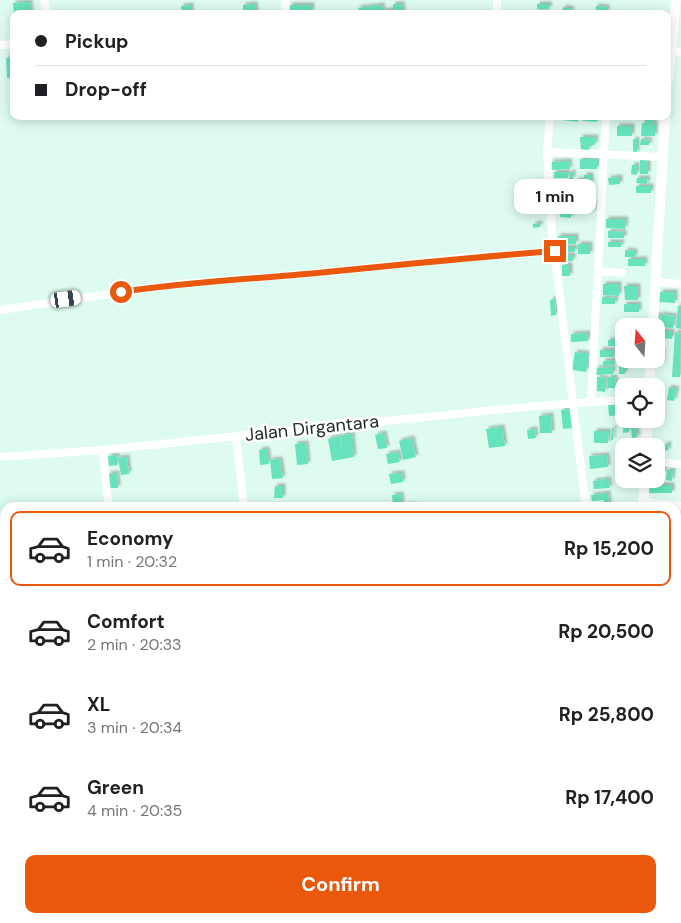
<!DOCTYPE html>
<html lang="en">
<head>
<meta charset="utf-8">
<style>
	:root { --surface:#fff; --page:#f2f2f2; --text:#202124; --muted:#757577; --line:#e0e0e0; --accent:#ea580c }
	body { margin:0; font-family:"DM Sans",sans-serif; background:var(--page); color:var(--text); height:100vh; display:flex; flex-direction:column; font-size:19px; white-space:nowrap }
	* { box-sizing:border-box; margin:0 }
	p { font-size:16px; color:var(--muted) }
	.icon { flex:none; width:28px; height:28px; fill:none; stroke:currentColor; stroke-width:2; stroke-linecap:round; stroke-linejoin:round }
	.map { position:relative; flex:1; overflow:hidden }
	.details { position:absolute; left:0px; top:502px; width:681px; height:421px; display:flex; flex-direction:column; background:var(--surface); border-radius:15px 15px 0 0; box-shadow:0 2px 12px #0003 }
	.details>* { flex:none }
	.banner { position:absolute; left:10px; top:10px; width:661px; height:110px; border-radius:10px; box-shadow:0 2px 12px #0003; display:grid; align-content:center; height:110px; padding:0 25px; background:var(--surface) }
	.needle { width:32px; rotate:343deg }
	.fabs { position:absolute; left:615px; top:318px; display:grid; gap:10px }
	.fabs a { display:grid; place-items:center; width:50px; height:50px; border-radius:10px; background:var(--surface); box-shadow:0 2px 12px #0003; font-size:25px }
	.end { position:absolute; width:22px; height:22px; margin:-11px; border:6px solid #ea580c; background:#fff; box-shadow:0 0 0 2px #fff }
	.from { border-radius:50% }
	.bubble { position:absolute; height:35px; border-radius:10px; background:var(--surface); box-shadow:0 2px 12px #0003; font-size:16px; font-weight:700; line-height:35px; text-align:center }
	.car { position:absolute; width:15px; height:30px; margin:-15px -8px; border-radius:6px; box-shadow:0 0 4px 1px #0007; background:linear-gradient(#fff 24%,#345 0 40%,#fff 0 76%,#345 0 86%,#fff 0) }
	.banner b { display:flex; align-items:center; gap:18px; height:48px; font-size:19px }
	.banner b+b { border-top:1px solid var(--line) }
	.banner i { width:12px; height:12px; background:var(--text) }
	ul { padding:9px 0 0; list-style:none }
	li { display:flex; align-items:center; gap:15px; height:75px; margin:0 10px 8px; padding:0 15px; border:2px solid transparent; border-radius:10px }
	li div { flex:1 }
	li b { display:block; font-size:19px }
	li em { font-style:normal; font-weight:700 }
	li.active { border-color:var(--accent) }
	li>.icon { width:45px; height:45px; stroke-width:1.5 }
	.cta { display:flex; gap:10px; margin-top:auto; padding:10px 25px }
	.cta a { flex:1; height:58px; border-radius:10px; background:var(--accent); color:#fff; font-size:20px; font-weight:700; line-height:58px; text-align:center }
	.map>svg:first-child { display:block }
	.building { fill:#66e3bc; filter:url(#shadow) }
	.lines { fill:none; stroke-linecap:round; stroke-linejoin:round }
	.minor { stroke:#fff; stroke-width:8 }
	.tertiary { stroke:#fff; stroke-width:10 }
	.route { stroke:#ea580c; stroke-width:6 }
	.labels { text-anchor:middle; stroke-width:5; stroke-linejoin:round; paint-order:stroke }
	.street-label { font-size:18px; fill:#212d28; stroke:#fff }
</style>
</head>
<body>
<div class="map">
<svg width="681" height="923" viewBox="0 0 681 923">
	<defs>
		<filter id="shadow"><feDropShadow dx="2.5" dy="-2.5" stdDeviation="1" flood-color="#0004"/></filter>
	</defs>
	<rect width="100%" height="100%" fill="#ddfbef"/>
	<path class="building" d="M30,2L31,14H14L13,3Z
		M255,4L256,14H243V5Z
		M393,4H402L403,14H393Z
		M537,4H550L549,9H537Z
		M191,5V14H182L181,6Z
		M290,5H312L311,14H290Z
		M382,5L383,14H359L358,8Z
		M596,6L607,7V12L595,14Z
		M563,7L572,9L571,14H562Z
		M392,10V14H383V11Z
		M537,11L547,12V14H537Z
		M6,58H14V78H7Z
		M563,116H578V122L562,120Z
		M583,116H598L597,122L583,121Z
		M650,116H654V123H648L655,124V136H641L642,123H645V117Z
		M617,126H632V136H617Z
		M580,137H596L595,145H589V150H581Z
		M633,139H637V153H633Z
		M641,139L650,140L649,145H640Z
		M580,159H597V169H580Z
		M640,159H648V174H640Z
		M569,161L570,169L551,170V162Z
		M632,165H637V175L631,174Z
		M554,172H568V178H554Z
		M570,172H573V179H569Z
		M584,175H591V184H576V180H584Z
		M620,177V184L609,185L608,178Z
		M637,178H648L647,184L636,183Z
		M555,186H564L565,196L556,197Z
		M567,186H573V201L567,200Z
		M636,186H651V193H636Z
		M578,187H582L581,196H576Z
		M585,187H591V196H584Z
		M558,203H570V211H565V208H558Z
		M578,203H594V212H577Z
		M560,213H571V218L560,217Z
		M606,219H626L625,229L606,228Z
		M540,223V227L533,228V224Z
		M608,231L624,232V238H608Z
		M558,236H576V244H558Z
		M608,242H622L621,247H608Z
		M578,244H590V254H578Z
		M559,247H575V252H559Z
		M625,250L635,251V257H625Z
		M564,255H573V261H564Z
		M628,259H645V266H628Z
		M562,265H570V276H562Z
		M603,284H619V296L603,295Z
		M624,286H638V300H625Z
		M660,292H675V303L659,302Z
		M602,297L616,298L615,304H602Z
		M555,299L556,315L551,316L550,300Z
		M624,304H639V312H624Z
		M678,306H681V329L676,328Z
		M661,314L675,316L673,328L656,327L655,315H660V323Z
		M621,323L641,324V326H624V329H620Z
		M660,331H672V339L659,338Z
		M675,332L681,333L680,377H672Z
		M588,333V341L571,342V334Z
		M608,340H617V346H608Z
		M600,350H614V357H600Z
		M657,351H663L662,364H656Z
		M575,352L589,354L586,372L572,370Z
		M619,359H635V367H625V374H619Z
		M614,360L615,365L603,366V361Z
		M613,367V374L596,375V368Z
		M597,377L606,378L605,392L597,391Z
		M608,377H615L616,388H608Z
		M620,384H632V386L620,387Z
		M669,387L677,389L674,401L667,400Z
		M624,404V415L609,416L608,405Z
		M571,409L573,428L563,429L561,410Z
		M551,415L552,433H540L539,416Z
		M636,426L637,437L632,438L631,427Z
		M502,427L505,446L489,448L486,429Z
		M623,427H629V432L623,433Z
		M612,428H614L613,440H611Z
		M535,429L536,438L528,439L527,430Z
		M594,431H609L608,443H594Z
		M384,433L387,448L378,449L375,435Z
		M352,434L354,457L332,461L328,439L340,436L343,455L341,435Z
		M412,438L416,457L403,460L399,441Z
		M306,443L308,464L297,465L295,444Z
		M665,444H669L668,451L664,450Z
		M267,449L269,464L260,465L259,450Z
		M398,452L400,462L388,464L386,454Z
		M117,455L118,465L109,466L108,456Z
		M607,455L608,467L590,469L589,456Z
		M127,457L129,474L121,475L118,458Z
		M280,459L283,478L272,479L270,460Z
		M659,466L665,467L664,474L657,473Z
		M667,470H673L672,481L666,480Z
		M117,473L118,488H108V474Z
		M402,473L403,482L391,484L389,474Z
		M608,479L610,488L594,489L593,481Z
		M649,485H672V493H648Z
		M275,486H283V498H274Z
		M608,493L609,506H604V500L592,501L591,495Z
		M401,494L402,508H393L392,495Z
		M413,504L414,508H406L405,505Z
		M363,919H373V923H363Z"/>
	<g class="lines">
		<path class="minor" d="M44,0L46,14
			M285,0L286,14
			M497,0V14
			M0,45L14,44
			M668,49L681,52
			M550,116L547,152L552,233L586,508
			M547,152L662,157
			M599,271L622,273
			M656,282L681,284
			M0,310L177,284L317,273L469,257L555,251
			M591,401L606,116
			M236,436L244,508
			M102,450L109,508
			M0,457L102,450L535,406L624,400
			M656,462L681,464
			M644,502L681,506
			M676,551H681
			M0,670L5,669
			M676,738L681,739
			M183,919L184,923
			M445,919V923
			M270,923L346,919"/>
		<path class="tertiary" d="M668,80L676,0
			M653,326L665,116
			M649,386L651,359
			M646,446L648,419
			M643,508L645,479
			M634,923V919"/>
	</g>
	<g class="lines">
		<path class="route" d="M121,292C187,282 252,279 317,273C396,265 475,257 555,251"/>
	</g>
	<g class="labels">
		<g class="street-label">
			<text transform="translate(312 428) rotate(-6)" y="6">Jalan Dirgantara</text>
		</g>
	</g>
</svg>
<div class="fabs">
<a><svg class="needle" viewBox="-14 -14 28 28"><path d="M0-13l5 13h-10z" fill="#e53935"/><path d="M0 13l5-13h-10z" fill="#757577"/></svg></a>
<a><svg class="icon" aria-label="locate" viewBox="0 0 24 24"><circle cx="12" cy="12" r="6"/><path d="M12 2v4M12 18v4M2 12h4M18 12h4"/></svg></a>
<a><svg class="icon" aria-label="layers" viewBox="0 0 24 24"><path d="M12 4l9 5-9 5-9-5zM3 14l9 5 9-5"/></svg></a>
</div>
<i class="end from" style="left:121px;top:292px"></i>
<i class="end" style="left:555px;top:251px"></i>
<div class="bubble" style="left:514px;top:179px;width:82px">1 min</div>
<i class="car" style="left:66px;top:299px;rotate:82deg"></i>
<div class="banner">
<b><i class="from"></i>Pickup</b>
<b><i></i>Drop-off</b>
</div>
<section class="details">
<ul>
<li class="active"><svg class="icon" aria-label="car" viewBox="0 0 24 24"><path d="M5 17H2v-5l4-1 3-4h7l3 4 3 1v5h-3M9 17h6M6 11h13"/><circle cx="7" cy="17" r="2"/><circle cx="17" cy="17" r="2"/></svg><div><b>Economy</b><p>1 min · 20:32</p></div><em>Rp 15,200</em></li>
<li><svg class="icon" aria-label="car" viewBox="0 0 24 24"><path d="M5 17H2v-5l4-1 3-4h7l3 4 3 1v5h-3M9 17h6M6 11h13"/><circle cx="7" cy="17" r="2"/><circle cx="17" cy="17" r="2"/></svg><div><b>Comfort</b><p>2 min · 20:33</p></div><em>Rp 20,500</em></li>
<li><svg class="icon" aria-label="car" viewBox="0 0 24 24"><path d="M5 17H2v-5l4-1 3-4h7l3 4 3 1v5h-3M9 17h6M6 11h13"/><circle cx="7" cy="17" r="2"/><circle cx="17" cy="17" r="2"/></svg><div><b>XL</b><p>3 min · 20:34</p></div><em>Rp 25,800</em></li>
<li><svg class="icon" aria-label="car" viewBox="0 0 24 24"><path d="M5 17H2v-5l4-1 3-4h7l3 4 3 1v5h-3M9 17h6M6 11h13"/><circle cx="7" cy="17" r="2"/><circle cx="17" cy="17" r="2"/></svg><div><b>Green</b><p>4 min · 20:35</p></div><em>Rp 17,400</em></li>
</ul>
<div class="cta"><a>Confirm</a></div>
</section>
</div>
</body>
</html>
